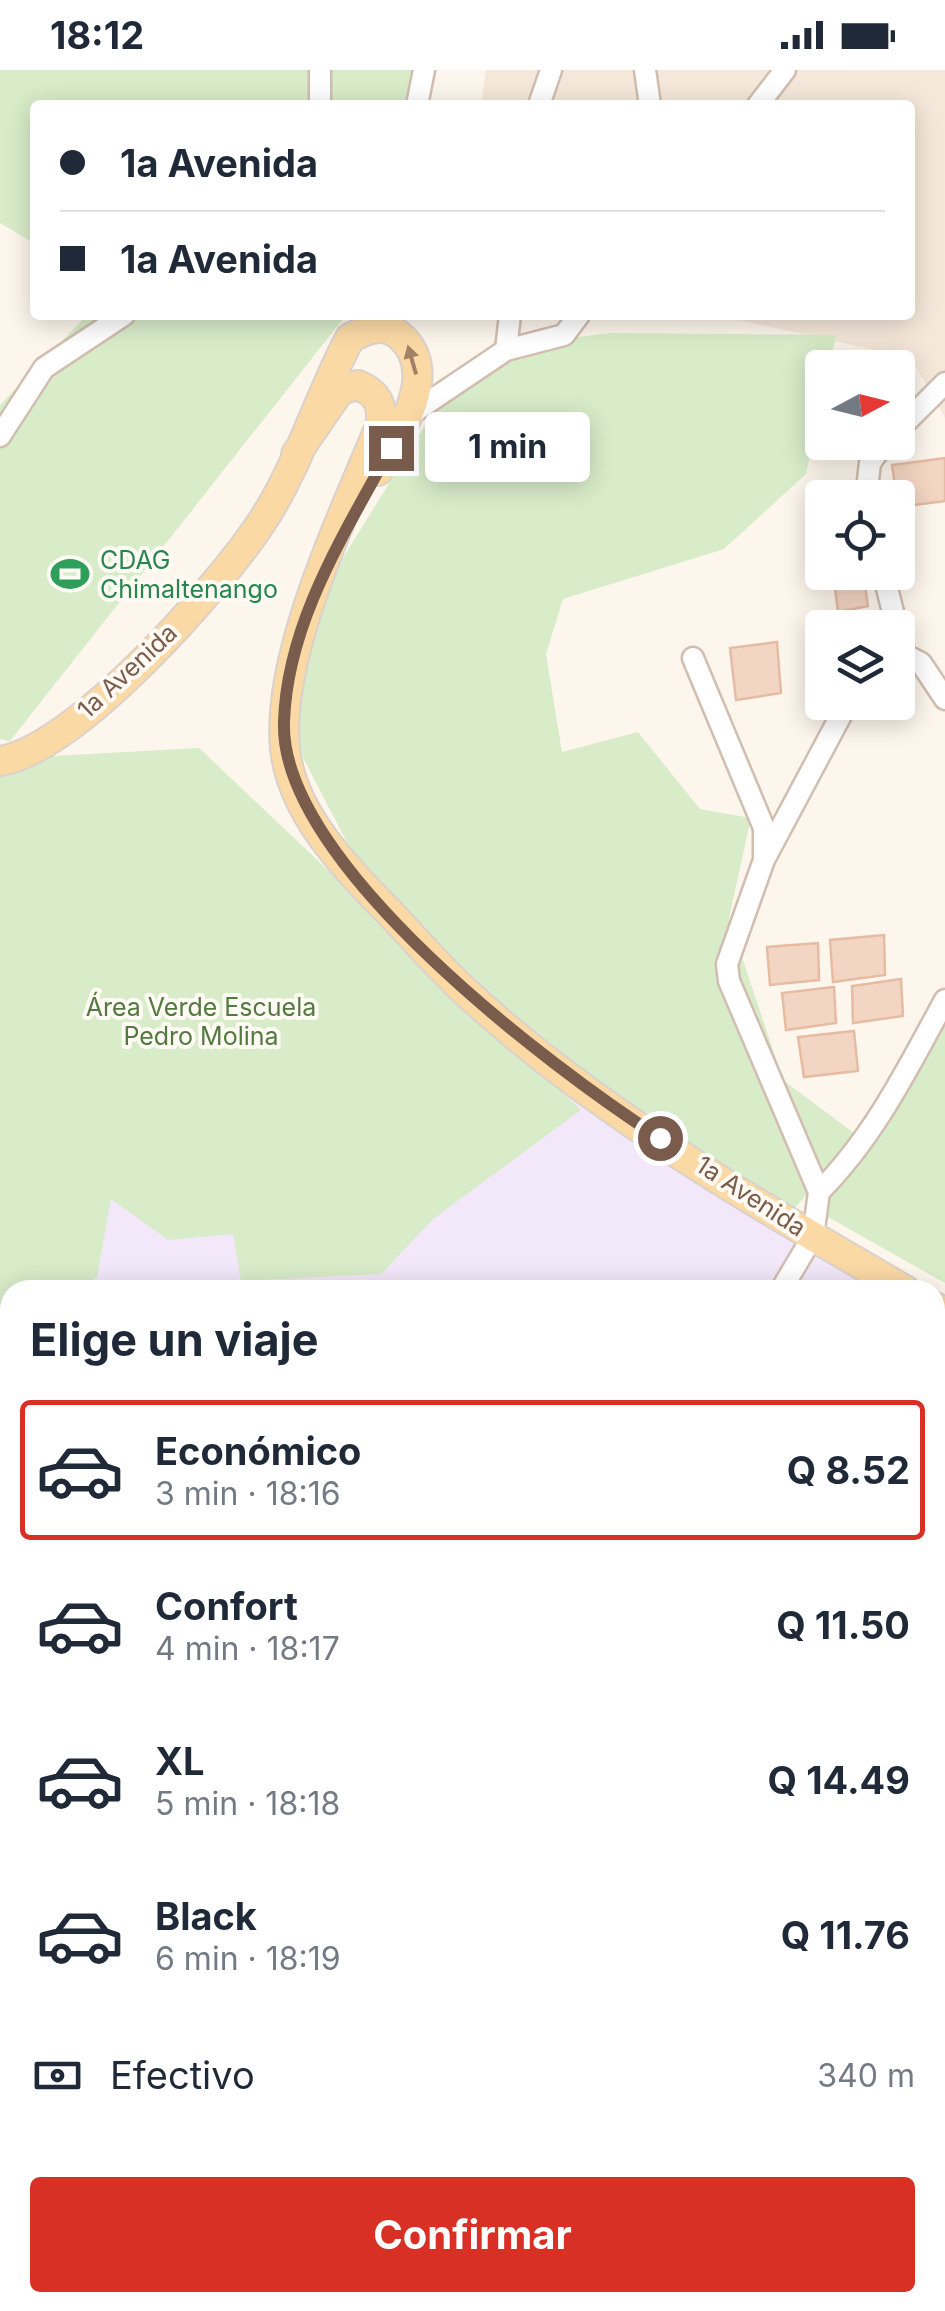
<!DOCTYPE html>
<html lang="es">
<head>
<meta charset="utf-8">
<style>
	:root { --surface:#fff; --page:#f6f6f7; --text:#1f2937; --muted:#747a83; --line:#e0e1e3; --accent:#d93025 }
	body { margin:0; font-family:Inter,sans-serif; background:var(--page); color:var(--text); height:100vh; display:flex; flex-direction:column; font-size:38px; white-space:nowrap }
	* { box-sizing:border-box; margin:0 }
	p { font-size:32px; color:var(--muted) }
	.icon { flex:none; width:55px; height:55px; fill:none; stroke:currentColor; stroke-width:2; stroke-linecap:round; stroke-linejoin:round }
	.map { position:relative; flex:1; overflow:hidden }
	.drawer { position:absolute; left:0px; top:1210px; width:945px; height:1032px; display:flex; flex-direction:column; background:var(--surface); border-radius:30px 30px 0 0; box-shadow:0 5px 25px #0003 }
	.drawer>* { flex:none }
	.banner { position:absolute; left:30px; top:30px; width:885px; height:220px; border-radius:10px; box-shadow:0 5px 25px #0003; display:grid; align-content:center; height:220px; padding:0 30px; background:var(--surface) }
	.needle { width:65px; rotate:83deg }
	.controls { position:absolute; left:805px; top:280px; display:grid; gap:20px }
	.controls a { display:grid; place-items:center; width:110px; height:110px; border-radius:10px; background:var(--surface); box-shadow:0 5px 25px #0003; font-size:50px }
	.end { position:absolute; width:45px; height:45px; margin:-22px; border:12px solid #7a5c4d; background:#fff; box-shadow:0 0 0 5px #fff }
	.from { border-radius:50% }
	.bubble { position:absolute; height:70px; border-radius:10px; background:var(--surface); box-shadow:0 5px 25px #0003; font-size:32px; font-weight:700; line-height:70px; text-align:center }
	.banner b { display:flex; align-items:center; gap:35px; height:95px; font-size:38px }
	.banner b+b { border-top:2px solid var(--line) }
	.banner i { width:25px; height:25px; background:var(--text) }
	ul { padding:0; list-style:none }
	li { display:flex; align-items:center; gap:30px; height:140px; margin:0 20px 15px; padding:0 10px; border:5px solid transparent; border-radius:10px }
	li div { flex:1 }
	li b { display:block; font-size:38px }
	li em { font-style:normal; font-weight:700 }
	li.current { border-color:var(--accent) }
	li>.icon { width:90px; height:90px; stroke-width:1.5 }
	h2 { padding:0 30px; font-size:45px; line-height:120px }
	.pay { display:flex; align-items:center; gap:25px; height:110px; padding:0 30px; font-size:38px }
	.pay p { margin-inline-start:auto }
	.primary-button { display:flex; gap:20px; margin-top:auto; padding:20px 30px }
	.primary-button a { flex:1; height:115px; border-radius:10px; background:var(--accent); color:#fff; font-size:40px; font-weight:700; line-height:115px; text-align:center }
	.status { display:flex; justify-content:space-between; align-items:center; height:70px; padding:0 50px; background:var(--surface); direction:ltr }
	.status svg { height:28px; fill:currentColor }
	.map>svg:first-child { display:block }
	.residential { fill:#f5e8da }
	.education { fill:#f3e8fa }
	.green { fill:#d8ecc9 }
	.building { fill:#f3d5c3; stroke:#e6bba3; stroke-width:2.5 }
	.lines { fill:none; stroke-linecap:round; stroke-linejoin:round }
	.minor-casing { stroke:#d1beb0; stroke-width:25 }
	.major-casing { stroke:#dad1cd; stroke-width:32 }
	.minor { stroke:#fff; stroke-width:20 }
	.major { stroke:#fbd9a5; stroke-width:28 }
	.oneway { fill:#a18267 }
	.route { stroke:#7a5c4d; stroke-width:12 }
	.labels { text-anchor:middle; stroke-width:8; stroke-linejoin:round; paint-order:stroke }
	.leisure-label { font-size:25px; fill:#27864d; stroke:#fffaf3; text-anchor:start }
	.street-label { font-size:25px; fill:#7a5c4d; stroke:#fffaf3 }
	.park-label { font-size:25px; fill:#537a41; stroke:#fffaf3 }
</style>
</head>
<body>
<div class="status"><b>18:12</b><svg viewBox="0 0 49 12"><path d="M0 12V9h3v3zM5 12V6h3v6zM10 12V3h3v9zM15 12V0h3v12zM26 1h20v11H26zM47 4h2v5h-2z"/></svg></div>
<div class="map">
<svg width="945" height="2241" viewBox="0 0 945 2241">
	<rect width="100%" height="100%" fill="#fdf6ec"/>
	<path class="residential" d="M486,0H945V348L911,288L716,245H910V35H481Z"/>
	<path class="education" d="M199,678L452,928L876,1220H10V1836L0,1832V691Z
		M935,1256L945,1262V2214L935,2210Z"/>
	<path class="green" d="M0,0H427L422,35H35V174L0,153Z
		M87,245H346L10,671L0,669V335Z
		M610,263L836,265L829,297L822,298V328L806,404L724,479L563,529L546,584L562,682L638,662L700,739L751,748L729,848L783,1010L858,1066L787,1147L600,1013L469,907L354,786L284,651L331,507L434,341L497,277Z
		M199,678L581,1040L433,1149L381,1204L241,1211L233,1164L168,1170L111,1129L97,1207L76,1220H10V1446L0,1460V689Z
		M945,947V1213L819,1142Z
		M935,1524L945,1529V1644L935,1638Z"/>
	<path class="building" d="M945,388V431L898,437L892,395Z
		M833,502H863L868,536L838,542Z
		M777,572L781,623L736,630L730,578Z
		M884,865L885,905L833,912L830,870Z
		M818,873L819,910L770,915L767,877Z
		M901,909L903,946L853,953L852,916Z
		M834,917L836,953L786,960L782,923Z
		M854,961L858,1001L804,1007L798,967Z
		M935,1780L945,1785V2153L935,2148Z"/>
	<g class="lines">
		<g class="minor-casing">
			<path id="minor" d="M645,0L650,35
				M320,35V0
				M417,35L424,0
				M539,35L551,0
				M758,35L785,0
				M506,280L510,245
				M408,346L506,280L564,265L579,245
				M898,360L945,313
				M0,366L44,298L124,245
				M866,428L870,393L885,372
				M883,502L897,558
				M898,581L921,593L945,629
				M693,588L764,758V790L727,894L729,911L819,1122L813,1166L781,1220
				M765,788L848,632
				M819,1122C874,1067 908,998 945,930
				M935,1377L945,1378
				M0,1412L10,1408
				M0,1611L10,1615
				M0,1835L10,1840
				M935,1915L945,1918
				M0,2104L10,2108
				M935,2104L945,2089
				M935,2224L945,2228
				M284,2241L287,2232
				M675,2241L678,2232"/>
		</g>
		<g class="major-casing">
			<path id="major" d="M296,384L340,320L358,315C377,323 384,335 380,356C344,445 276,583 285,679C292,744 346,798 389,842C415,869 440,899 468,924C596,1042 755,1133 905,1220
				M0,691C77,679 223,513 265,447C300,392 319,326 350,268C367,259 384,252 400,266C442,303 398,364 378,401
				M935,1237L945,1243"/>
		</g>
		<use href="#minor" class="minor"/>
		<use href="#major" class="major"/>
	</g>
	<defs><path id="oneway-solid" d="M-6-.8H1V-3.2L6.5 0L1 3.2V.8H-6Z" transform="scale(2.5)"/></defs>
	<use class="oneway" href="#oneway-solid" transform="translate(412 290) rotate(-106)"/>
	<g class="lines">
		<path class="route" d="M391,378C345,463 287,552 284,652C279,793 550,997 660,1068"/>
	</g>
	<defs>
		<g id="stadium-bare" transform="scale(3)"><path d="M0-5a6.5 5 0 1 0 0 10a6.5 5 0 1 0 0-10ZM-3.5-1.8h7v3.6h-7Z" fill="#2e9e5b" stroke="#fffaf3" stroke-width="2.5" paint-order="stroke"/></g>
	</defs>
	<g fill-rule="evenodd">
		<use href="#stadium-bare" x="70" y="504"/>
	</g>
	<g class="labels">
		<g class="leisure-label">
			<text x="100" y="499">CDAG<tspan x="100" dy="29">Chimaltenango</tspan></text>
		</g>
		<g class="street-label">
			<text transform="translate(127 601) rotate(-43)" y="9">1a Avenida</text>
			<text transform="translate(751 1126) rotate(33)" y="9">1a Avenida</text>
		</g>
		<g class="park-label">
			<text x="201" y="946">Área Verde Escuela<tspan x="201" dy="29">Pedro Molina</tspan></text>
		</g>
	</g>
</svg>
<div class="controls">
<a><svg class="needle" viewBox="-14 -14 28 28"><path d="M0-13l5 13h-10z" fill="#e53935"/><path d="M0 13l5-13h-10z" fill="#747a83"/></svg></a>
<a><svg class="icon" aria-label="locate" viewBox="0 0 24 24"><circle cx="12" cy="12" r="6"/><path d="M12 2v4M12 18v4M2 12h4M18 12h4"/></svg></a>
<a><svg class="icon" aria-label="layers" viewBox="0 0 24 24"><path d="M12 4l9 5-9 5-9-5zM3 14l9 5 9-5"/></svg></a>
</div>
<i class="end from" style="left:660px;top:1068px"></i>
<i class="end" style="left:391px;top:378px"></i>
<div class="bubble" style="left:425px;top:342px;width:165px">1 min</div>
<div class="banner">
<b><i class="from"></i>1a Avenida</b>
<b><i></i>1a Avenida</b>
</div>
<section class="drawer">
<h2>Elige un viaje</h2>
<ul>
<li class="current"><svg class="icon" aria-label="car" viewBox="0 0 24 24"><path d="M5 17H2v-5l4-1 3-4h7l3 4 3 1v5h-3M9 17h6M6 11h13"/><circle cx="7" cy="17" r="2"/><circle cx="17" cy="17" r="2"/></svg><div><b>Económico</b><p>3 min · 18:16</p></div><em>Q 8.52</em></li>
<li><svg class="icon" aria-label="car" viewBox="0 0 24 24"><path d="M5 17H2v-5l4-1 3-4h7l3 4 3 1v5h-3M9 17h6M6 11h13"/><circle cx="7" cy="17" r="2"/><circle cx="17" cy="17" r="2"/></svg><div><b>Confort</b><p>4 min · 18:17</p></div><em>Q 11.50</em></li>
<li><svg class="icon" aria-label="car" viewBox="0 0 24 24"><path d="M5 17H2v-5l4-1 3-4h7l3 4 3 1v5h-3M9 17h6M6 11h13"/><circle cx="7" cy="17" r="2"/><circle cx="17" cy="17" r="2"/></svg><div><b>XL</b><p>5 min · 18:18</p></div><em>Q 14.49</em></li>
<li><svg class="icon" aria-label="car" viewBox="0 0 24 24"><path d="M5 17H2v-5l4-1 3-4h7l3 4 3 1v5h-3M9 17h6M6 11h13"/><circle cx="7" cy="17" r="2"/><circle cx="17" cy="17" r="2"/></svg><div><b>Black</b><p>6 min · 18:19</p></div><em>Q 11.76</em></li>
</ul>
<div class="pay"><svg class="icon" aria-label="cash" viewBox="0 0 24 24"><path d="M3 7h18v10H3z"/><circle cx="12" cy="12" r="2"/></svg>Efectivo<p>340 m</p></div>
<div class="primary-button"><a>Confirmar</a></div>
</section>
</div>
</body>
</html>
